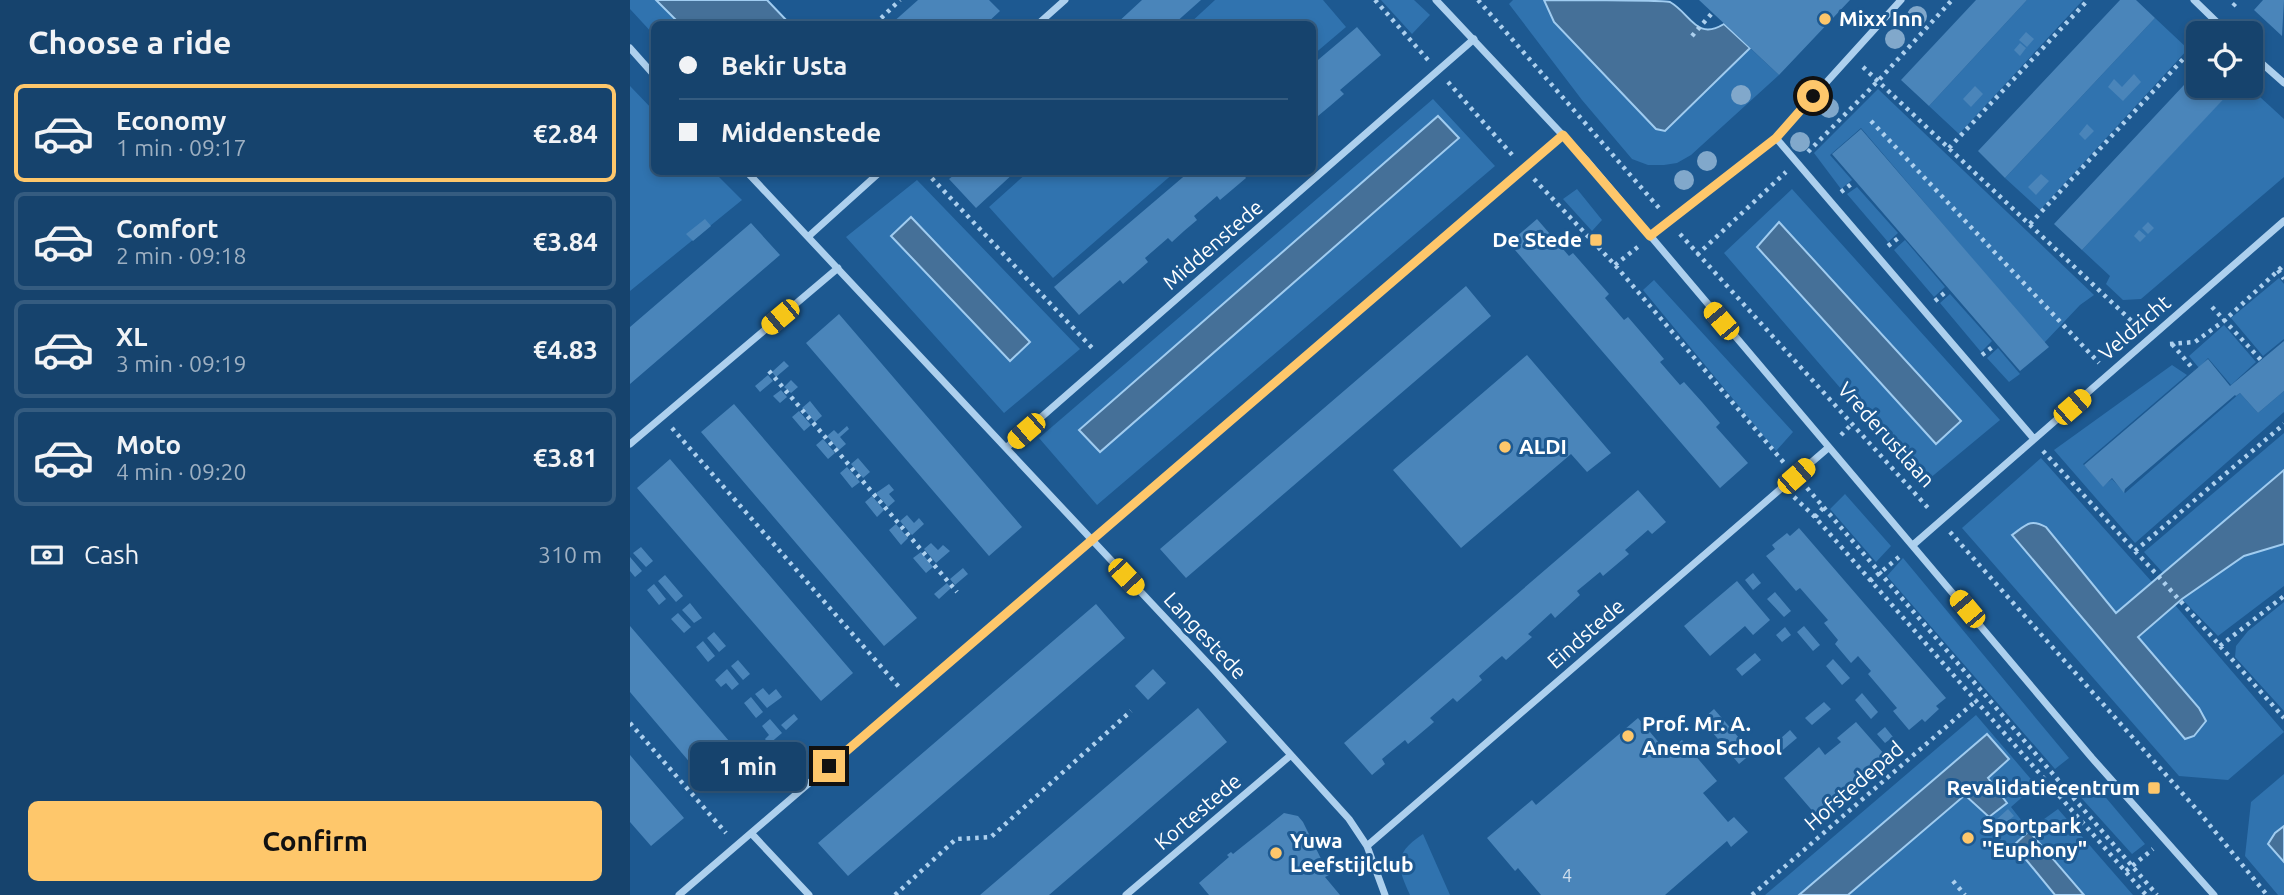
<!DOCTYPE html>
<html lang="en">
<head>
<meta charset="utf-8">
<style>
	:root { --surface:#16436d; --page:#1f4a72; --text:#f1f3f6; --muted:#9eb0c2; --line:#355c80; --accent:#fec76b }
	body { margin:0; font-family:Ubuntu,sans-serif; background:var(--page); color:var(--text); height:100vh; display:flex; flex-direction:column; font-size:26px; white-space:nowrap }
	* { box-sizing:border-box; margin:0 }
	p { font-size:23px; color:var(--muted) }
	.icon { flex:none; width:38px; height:38px; fill:none; stroke:currentColor; stroke-width:2; stroke-linecap:round; stroke-linejoin:round }
	.map { position:relative; flex:1; overflow:hidden }
	.details { display:flex; flex-direction:column; background:var(--surface); width:630px }
	.details>* { flex:none }
	.guide { position:absolute; left:21px; top:21px; width:665px; height:154px; border-radius:10px; box-shadow:0 4px 10px #0003,0 0 0 2px var(--line); display:grid; align-content:center; height:154px; padding:0 28px; background:var(--surface) }
	.tools { position:absolute; left:1556px; top:21px; display:grid; gap:14px }
	.tools a { display:grid; place-items:center; width:77px; height:77px; border-radius:10px; background:var(--surface); box-shadow:0 4px 10px #0003,0 0 0 2px var(--line); font-size:35px }
	.end { position:absolute; width:32px; height:32px; margin:-16px; border:9px solid #fec76b; background:#111; box-shadow:0 0 0 4px #111 }
	.from { border-radius:50% }
	.bubble { position:absolute; height:49px; border-radius:10px; background:var(--surface); box-shadow:0 4px 10px #0003,0 0 0 2px var(--line); font-size:23px; font-weight:700; line-height:49px; text-align:center }
	.car { position:absolute; width:21px; height:42px; margin:-21px -10px; border-radius:9px; box-shadow:0 0 5px 2px #0007; background:linear-gradient(#f5c518 24%,#345 0 40%,#f5c518 0 76%,#345 0 86%,#f5c518 0) }
	.guide b { display:flex; align-items:center; gap:24px; height:66px; font-size:26px }
	.guide b+b { border-top:2px solid var(--line) }
	.guide i { width:18px; height:18px; background:var(--text) }
	ul { padding:0; list-style:none }
	li { display:flex; align-items:center; gap:21px; height:98px; margin:0 14px 10px; padding:0 14px; border:4px solid var(--line); border-radius:10px }
	li div { flex:1 }
	li b { display:block; font-size:26px }
	li em { font-style:normal; font-weight:700 }
	li.selected { border-color:var(--accent) }
	li>.icon { width:63px; height:63px; stroke-width:1.5 }
	h2 { padding:0 28px; font-size:32px; line-height:84px }
	.pay { display:flex; align-items:center; gap:18px; height:77px; padding:0 28px; font-size:26px }
	.pay p { margin-inline-start:auto }
	.action { display:flex; gap:14px; margin-top:auto; padding:14px 28px }
	.action a { flex:1; height:80px; border-radius:10px; background:var(--accent); color:#111; font-size:28px; font-weight:700; line-height:80px; text-align:center }
	main { display:flex; flex:1; min-height:0 }
	.map>svg:first-child { display:block }
	.green { fill:#3073af; fill-rule:evenodd }
	.water { fill:#457098; stroke:#a0ccf0; stroke-width:2 }
	.building { fill:#4a85ba }
	.lines { fill:none; stroke-linecap:round; stroke-linejoin:round }
	.path { stroke:#add0ee; stroke-width:4.5; stroke-dasharray:3.5 5; stroke-linecap:butt }
	.minor { stroke:#add0ee; stroke-width:7 }
	.tree { fill:#81a8cb }
	.route { stroke:#fec76b; stroke-width:9 }
	.poi-dot { fill:#fec76b; stroke:#1d5991; stroke-width:2.5 }
	.labels { text-anchor:middle; stroke-width:6; stroke-linejoin:round; paint-order:stroke }
	.number-label { font-size:18px; fill:#d2e0ee }
	.poi-label { font-size:21px; font-weight:bold; fill:#fff; stroke:#1d5991; text-anchor:start }
	.street-label { font-size:21px; fill:#fff; stroke:#1d5991 }
</style>
</head>
<body>
<main>
<section class="details">
<h2>Choose a ride</h2>
<ul>
<li class="selected"><svg class="icon" aria-label="car" viewBox="0 0 24 24"><path d="M5 17H2v-5l4-1 3-4h7l3 4 3 1v5h-3M9 17h6M6 11h13"/><circle cx="7" cy="17" r="2"/><circle cx="17" cy="17" r="2"/></svg><div><b>Economy</b><p>1 min · 09:17</p></div><em>€2.84</em></li>
<li><svg class="icon" aria-label="car" viewBox="0 0 24 24"><path d="M5 17H2v-5l4-1 3-4h7l3 4 3 1v5h-3M9 17h6M6 11h13"/><circle cx="7" cy="17" r="2"/><circle cx="17" cy="17" r="2"/></svg><div><b>Comfort</b><p>2 min · 09:18</p></div><em>€3.84</em></li>
<li><svg class="icon" aria-label="car" viewBox="0 0 24 24"><path d="M5 17H2v-5l4-1 3-4h7l3 4 3 1v5h-3M9 17h6M6 11h13"/><circle cx="7" cy="17" r="2"/><circle cx="17" cy="17" r="2"/></svg><div><b>XL</b><p>3 min · 09:19</p></div><em>€4.83</em></li>
<li><svg class="icon" aria-label="car" viewBox="0 0 24 24"><path d="M5 17H2v-5l4-1 3-4h7l3 4 3 1v5h-3M9 17h6M6 11h13"/><circle cx="7" cy="17" r="2"/><circle cx="17" cy="17" r="2"/></svg><div><b>Moto</b><p>4 min · 09:20</p></div><em>€3.81</em></li>
</ul>
<div class="pay"><svg class="icon" aria-label="cash" viewBox="0 0 24 24"><path d="M3 7h18v10H3z"/><circle cx="12" cy="12" r="2"/></svg>Cash<p>310 m</p></div>
<div class="action"><a>Confirm</a></div>
</section>
<div class="map">
<svg width="1654" height="895" viewBox="0 0 1654 895">
	<rect width="100%" height="100%" fill="#1d5991"/>
	<path class="green" d="M0,0H26L50,24H24V35L0,9Z
		M585,0H693L716,27L683,55L682,24H559Z
		M751,0H784L800,15L782,34Z
		M883,0H914L924,22L1025,128L1035,131L1120,48L1149,75L1061,155L1047,163L1034,165H1018L1002,159L952,100L879,4Z
		M1397,0H1453L1329,134L1299,106Z
		M1525,18L1558,49L1410,210L1375,178Z
		M0,86L24,111V172H84L112,200L0,291Z
		M1598,86H1618L1654,119V177L1511,299L1493,300L1476,284L1480,276L1452,250L1601,90Z
		M1248,89L1464,295L1450,305L1414,343L1231,128L1200,155L1222,180L1211,189L1184,153Z
		M803,99L865,166L467,505L409,438ZM808,117L828,139L471,451Z
		M398,172H545L423,278L359,207Z
		M287,180L450,349L374,413L216,237ZM281,217L400,341L380,361L261,236Z
		M1227,187L1268,233L1258,242L1217,194Z
		M947,189L972,220L962,231L933,199Z
		M1162,189L1370,420L1293,484L1094,253ZM1148,223L1331,421L1307,443L1127,247Z
		M1275,240L1315,287L1304,297L1264,250Z
		M1649,278L1654,284V339L1633,356L1601,318Z
		M1024,280L1163,432L1146,451L1013,290Z
		M1320,294L1362,341L1351,352L1310,303Z
		M1594,325L1626,362L1601,385L1578,358L1569,368L1559,356Z
		M1368,348L1390,374L1379,382L1357,358Z
		M1542,365L1557,375L1453,464L1473,486L1482,479L1495,493L1610,393L1628,413L1654,391V412L1505,543L1424,450Z
		M1654,433V470L1533,573L1514,552Z
		M1411,458L1522,582L1485,613L1416,527L1401,522L1383,535L1569,708L1507,637L1545,605L1654,732L1598,780L1549,776L1332,528Z
		M1215,494L1261,546L1246,562L1200,509Z
		M1654,544V586L1588,636L1552,599L1614,556Z
		M1273,558L1439,758L1425,769L1257,576Z
		M1654,602V711L1605,657L1606,646L1618,631Z
		M1346,715L1406,785L1381,807L1399,830L1428,809L1503,895H1454L1399,831L1384,845L1425,895H1218L1335,794L1377,803L1357,778L1356,734L1169,895H1135Z
		M1654,774V826L1645,833L1638,844L1654,862V895H1648L1615,856L1621,802Z
		M1461,780L1515,844L1502,854L1446,792Z
		M793,834L820,895H780C766,865 764,853 793,834Z"/>
	<path class="water" d="M26,0H137L160,24H50Z
		M914,0C932,0 1032,0 1040,2C1061,14 1066,41 1094,24L1120,48L1035,131L1026,129L924,22Z
		M808,116L829,138L470,452L449,430Z
		M281,217L400,342L380,361L261,236Z
		M1149,222L1331,421L1306,444L1127,247Z
		M1654,470V544L1614,556L1552,599L1508,637L1569,708L1576,721L1564,736L1555,739L1382,535C1396,525 1400,518 1416,527L1486,613Z
		M1357,734L1379,759L1358,778L1377,803L1359,817L1335,795L1218,895H1169Z
		M1654,826V862L1638,844L1645,833Z
		M1399,831L1454,895H1425L1384,845Z"/>
	<path class="building" d="M288,0H359L370,11L356,24H261Z
		M512,0H571L544,24H486Z
		M1069,0H1220L1149,75Z
		M1346,0H1397L1299,106L1271,80Z
		M1490,0H1506L1525,18L1375,178L1348,151Z
		M1633,0H1654L1652,36L1624,10Z
		M727,27L751,55L710,90L714,94L700,106L688,116L685,112L682,114V65Z
		M1396,32L1404,39L1397,47L1389,40Z
		M1390,43L1396,48L1390,56L1384,50Z
		M1568,70V86H1598L1602,90L1452,250L1424,224Z
		M1504,74L1511,82L1493,101L1478,87L1484,79L1492,87Z
		M1345,86L1353,94L1341,107L1333,99Z
		M1457,124L1464,131L1455,140L1449,134Z
		M1231,129L1419,347L1390,371L1202,154Z
		M328,172H385L346,208L319,179Z
		M559,172H616L613,174L616,178L590,200L587,196L564,216L567,220L554,231L542,242L538,238L515,258L518,262L493,284L490,280L449,315L424,287Z
		M1411,174L1419,181L1406,195L1398,187Z
		M75,219L81,226L63,241L56,234Z
		M907,219L939,256L943,253L979,294L975,298L994,320L998,317L1034,359L1030,362L1050,385L1054,382L1072,402L1090,423L1086,427L1118,463L1090,488L879,243Z
		M1518,222L1524,228L1518,234L1512,228Z
		M121,223L150,255L0,384V327Z
		M1509,230L1516,236L1510,242L1504,236Z
		M836,286L861,316L556,578L530,549Z
		M209,314L392,527L359,556L176,343Z
		M1654,341V391L1628,413L1610,393L1606,396L1605,395L1495,489L1494,493L1482,478L1473,487L1454,465L1578,359L1600,386Z
		M897,355L981,453L957,472L941,454L831,548L763,470Z
		M154,361L159,366L146,377L142,372Z
		M138,375L143,381L130,392L125,386Z
		M161,380L168,387L161,393L154,387Z
		M151,390L157,397L150,403L143,396Z
		M180,401L192,416L185,422L172,408Z
		M104,404L287,618L254,646L71,432Z
		M169,411L181,425L174,431L162,417Z
		M217,426L219,429L210,437L216,444L209,450L197,436L204,430L208,434Z
		M193,439L205,453L198,459L186,445Z
		M228,458L240,472L233,478L221,464Z
		M40,459L223,673L191,701L7,488Z
		M217,467L230,482L222,488L210,473Z
		M259,484L264,490L259,494L265,501L258,507L246,493Z
		M1008,490L1036,522L1022,534L1018,530L995,550L999,554L973,576L970,572L947,591L950,595L925,618L921,613L898,634L902,637L876,660L872,656L866,661L849,676L852,680L827,702L823,698L816,704L800,718L804,722L778,744L775,740L752,759L755,764L742,775L714,743Z
		M242,496L254,510L247,517L235,502Z
		M277,515L284,523L289,518L294,524L282,535L270,521Z
		M266,524L278,538L271,545L259,530Z
		M1169,528L1316,698L1306,706L1309,709L1295,722L1292,719L1279,730L1263,711L1267,708L1238,674L1241,671L1228,656L1221,663L1205,644L1208,640L1194,623L1198,620L1170,588L1166,591L1136,556L1145,549L1142,545L1157,533L1160,536Z
		M301,543L308,550L313,545L320,551L306,563L294,549Z
		M11,547L23,561L16,567L3,553Z
		M291,552L303,567L296,573L283,558Z
		M0,557L12,571L5,577L0,571Z
		M333,568L338,574L325,585L320,579Z
		M1123,573L1131,583L1123,590L1115,580Z
		M35,575L53,596L46,602L28,581Z
		M1107,581L1140,620L1123,635L1115,626L1080,656L1054,626Z
		M317,583L321,588L309,599L304,594Z
		M24,584L36,599L29,605L17,590Z
		M1145,592L1161,611L1154,617L1137,599Z
		M60,603L72,618L64,623L52,610Z
		M466,604L495,638L218,876L188,843Z
		M48,613L61,627L54,633L41,619Z
		M0,626L118,763L85,792L0,692Z
		M1174,626L1190,645L1183,651L1167,632Z
		M1155,627L1161,635L1152,642L1146,635Z
		M84,632L96,646L89,652L77,638Z
		M73,641L85,656L78,662L66,647Z
		M1125,653L1131,660L1112,676L1106,669Z
		M1203,659L1220,678L1212,685L1196,666Z
		M108,660L120,674L113,680L101,666Z
		M97,669L109,684L102,690L96,683L91,687L85,680Z
		M523,669L536,683L518,700L505,686Z
		M133,688L139,695L146,689L152,697L137,708L125,694Z
		M1232,693L1248,712L1241,719L1225,700Z
		M121,697L133,712L126,718L114,703Z
		M1194,702L1201,709L1182,725L1175,718Z
		M568,708L597,742L419,895H350Z
		M1084,709L1122,753L1109,764L1072,720Z
		M164,714L168,719L156,730L151,725Z
		M1008,718L1037,752L1052,740L1087,781L1073,793L1098,822L1104,817L1118,832L1101,847L1097,841L1035,895H911L888,868L885,871L857,838L902,800L906,805Z
		M140,719L152,733L139,744L135,739L139,735L132,726Z
		M1226,722L1255,755L1186,815L1154,778L1189,747L1195,755L1211,742L1207,738Z
		M1255,727L1263,737L1255,743L1247,734Z
		M1160,730L1167,738L1148,754L1141,747Z
		M0,755L54,818L21,846L0,822Z
		M1378,809L1384,816L1372,826L1366,820Z
		M654,813L668,816L673,822L699,875L695,877L710,895H579L569,883L599,857L597,855L601,852L603,854Z"/>
	<g class="lines">
		<path class="path" d="M745,0L798,60
			M848,0L1029,208
			M1603,6L1609,0
			M245,24L270,0
			M1062,36L1083,12
			M1233,67L1509,328
			M818,82L884,157
			M1241,121L1469,363
			M1319,148L1458,0
			M1178,152L1248,81L1322,0
			M296,172L465,351
			M904,179L985,265L1155,464
			M1211,192L1224,182
			M1400,224L1568,43
			M1050,234L1300,510
			M1258,246L1271,236
			M1067,255L1156,172
			M985,265L1009,246
			M1648,270L1654,279
			M1305,301L1318,290
			M1582,307L1631,360
			M1540,344L1565,342L1595,320L1654,265
			M1542,344L1564,370
			M1352,355L1365,345
			M139,371L327,592
			M42,428L269,687
			M1211,435L1223,423
			M1413,451L1529,577L1654,718
			M1177,488L1527,895
			M1164,497L1185,517L1516,895
			M1185,517L1195,506
			M1320,532L1569,812L1637,895
			M1505,551L1654,424
			M1240,581L1269,557
			M1590,646L1654,596
			M0,723L96,833
			M1496,871L1523,849
			M1323,881L1335,895
			M265,895L326,839L361,837L501,711
			M1122,895L1347,700"/>
		<path class="minor" d="M806,0L957,161L1462,758L1584,895
			M1564,0L1598,33
			M408,24L435,0
			M0,48L24,75
			M1620,53L1654,83
			M1146,138L1404,439
			M117,172L584,670L719,819L737,846L755,895
			M179,236L250,172
			M1020,236L1146,138L1271,0
			M0,444L208,268
			M376,448L844,39
			M1283,545L1654,221
			M121,833L179,895
			M737,846L1198,448
			M49,895L933,135
			M496,895L661,755"/>
	</g>
	<g class="tree">
		<circle cx="1287" cy="16" r="10"/>
		<circle cx="1265" cy="39" r="10"/>
		<circle cx="1111" cy="95" r="10"/>
		<circle cx="1199" cy="108" r="10"/>
		<circle cx="1170" cy="142" r="10"/>
		<circle cx="1077" cy="161" r="10"/>
		<circle cx="1054" cy="180" r="10"/>
	</g>
	<g class="lines">
		<path class="route" d="M199,766L933,135L1020,236L1146,138L1183,96"/>
	</g>
	<g class="poi-dot">
		<circle cx="1195" cy="19" r="7"/>
		<rect x="959" y="233" width="14" height="14" rx="3.5"/>
		<circle cx="875" cy="447" r="7"/>
		<circle cx="998" cy="736" r="7"/>
		<rect x="1517" y="781" width="14" height="14" rx="3.5"/>
		<circle cx="1338" cy="838" r="7"/>
		<circle cx="646" cy="853" r="7"/>
	</g>
	<g class="labels">
		<g class="number-label">
			<text x="937" y="882">4</text>
		</g>
		<g class="poi-label">
			<text x="1209" y="26">Mixx Inn</text>
			<text x="952" y="247" text-anchor="end">De Stede</text>
			<text x="889" y="454">ALDI</text>
			<text x="1012" y="731">Prof. Mr. A.<tspan x="1012" dy="24">Anema School</tspan></text>
			<text x="1510" y="795" text-anchor="end">Revalidatiecentrum</text>
			<text x="1352" y="833">Sportpark<tspan x="1352" dy="24">''Euphony"</tspan></text>
			<text x="660" y="848">Yuwa<tspan x="660" dy="24">Leefstijlclub</tspan></text>
		</g>
		<g class="street-label">
			<text transform="translate(583 245) rotate(-41)" y="7">Middenstede</text>
			<text transform="translate(1505 328) rotate(-41)" y="7">Veldzicht</text>
			<text transform="translate(1256 435) rotate(48)" y="7">Vrederustlaan</text>
			<text transform="translate(956 634) rotate(-41)" y="7">Eindstede</text>
			<text transform="translate(575 636) rotate(47)" y="7">Langestede</text>
			<text transform="translate(1224 786) rotate(-41)" y="7">Hofstedepad</text>
			<text transform="translate(568 812) rotate(-40)" y="7">Kortestede</text>
		</g>
	</g>
</svg>
<div class="tools">
<a><svg class="icon" aria-label="locate" viewBox="0 0 24 24"><circle cx="12" cy="12" r="6"/><path d="M12 2v4M12 18v4M2 12h4M18 12h4"/></svg></a>
</div>
<i class="end from" style="left:1183px;top:96px"></i>
<i class="end" style="left:199px;top:766px"></i>
<div class="bubble" style="left:60px;top:742px;width:116px">1 min</div>
<i class="car" style="left:150px;top:317px;rotate:230deg"></i>
<i class="car" style="left:1091px;top:321px;rotate:320deg"></i>
<i class="car" style="left:1442px;top:407px;rotate:49deg"></i>
<i class="car" style="left:396px;top:431px;rotate:229deg"></i>
<i class="car" style="left:1166px;top:476px;rotate:49deg"></i>
<i class="car" style="left:496px;top:577px;rotate:137deg"></i>
<i class="car" style="left:1337px;top:609px;rotate:320deg"></i>
<div class="guide">
<b><i class="from"></i>Bekir Usta</b>
<b><i></i>Middenstede</b>
</div>
</div>
</main>
</body>
</html>
